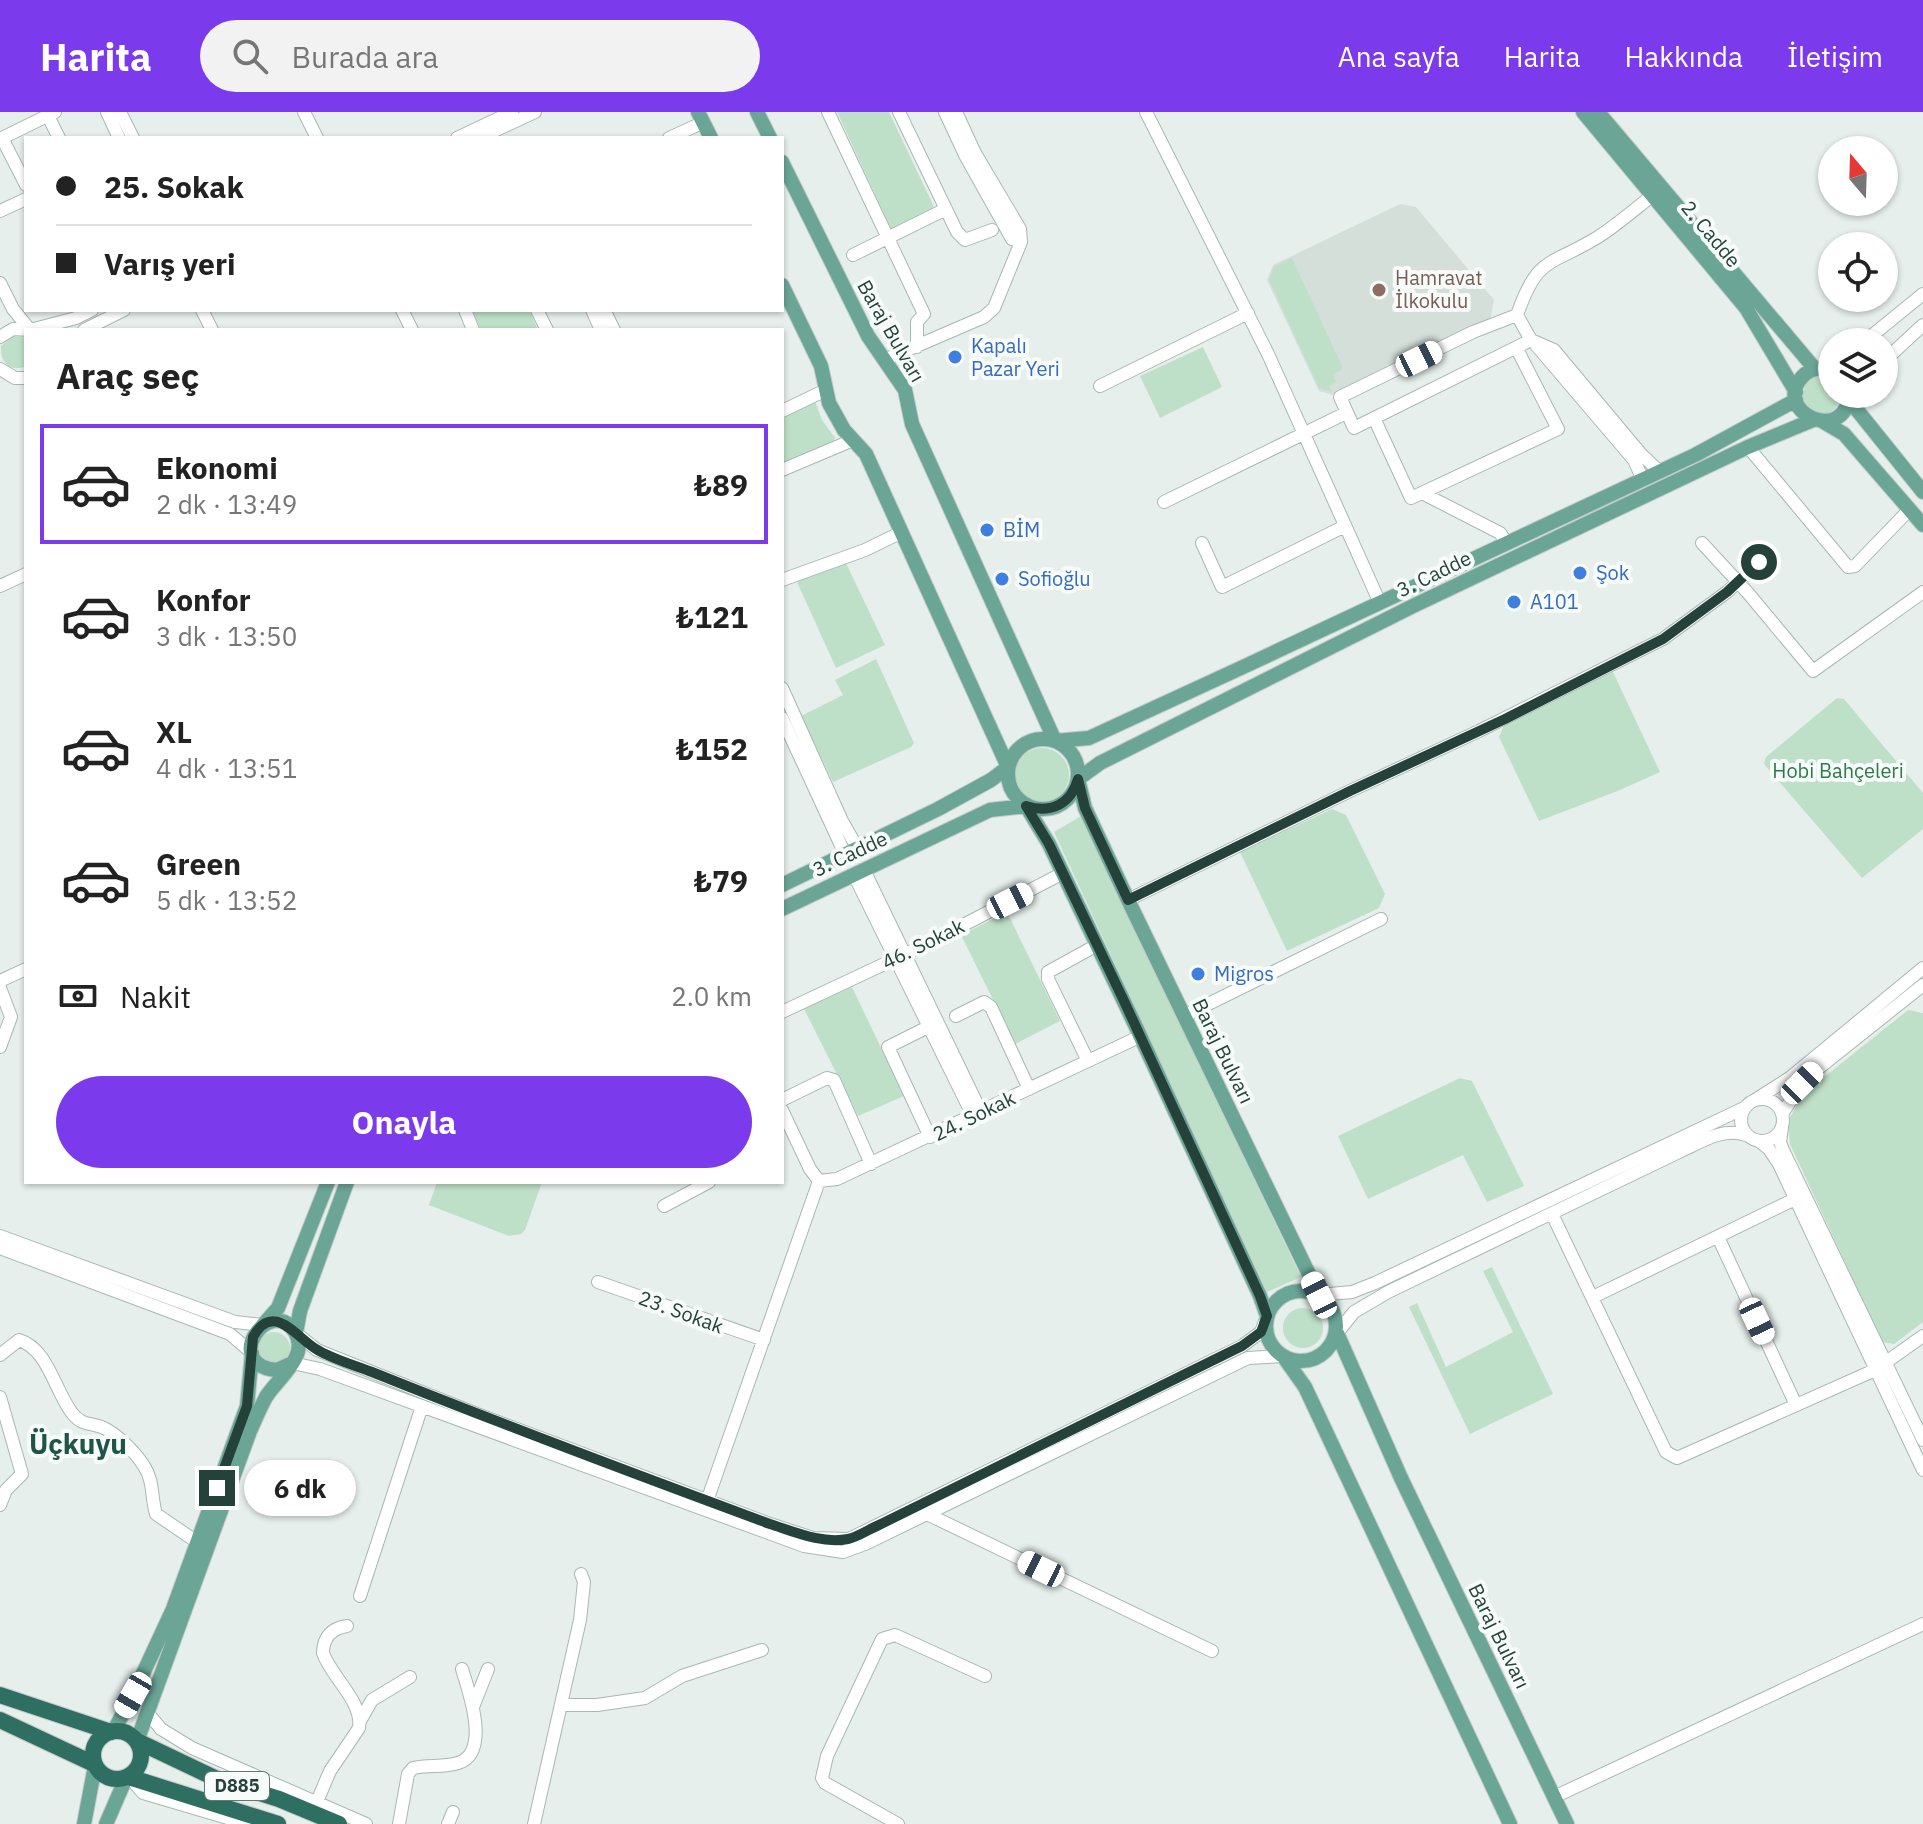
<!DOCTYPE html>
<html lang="tr">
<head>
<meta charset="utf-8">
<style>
	:root { --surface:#fff; --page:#f2f2f2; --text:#222; --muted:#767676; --line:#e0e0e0; --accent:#7c3aed }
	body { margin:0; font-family:"IBM Plex Sans",sans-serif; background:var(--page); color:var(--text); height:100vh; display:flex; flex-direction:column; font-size:30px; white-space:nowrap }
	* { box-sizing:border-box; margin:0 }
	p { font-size:26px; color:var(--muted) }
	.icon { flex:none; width:44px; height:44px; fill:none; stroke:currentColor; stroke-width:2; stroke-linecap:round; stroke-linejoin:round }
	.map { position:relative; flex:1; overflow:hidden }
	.panel { position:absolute; left:24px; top:216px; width:760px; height:856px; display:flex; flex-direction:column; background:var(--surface); border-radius:0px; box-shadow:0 2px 6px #0004 }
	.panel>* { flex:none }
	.guide { position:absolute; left:24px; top:24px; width:760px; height:176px; border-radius:0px; box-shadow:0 2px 6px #0004; display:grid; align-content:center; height:176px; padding:0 32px; background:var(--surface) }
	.needle { width:52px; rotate:341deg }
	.buttons { position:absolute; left:1818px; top:24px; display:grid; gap:16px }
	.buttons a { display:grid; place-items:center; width:80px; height:80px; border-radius:50%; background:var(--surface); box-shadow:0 2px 6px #0004; font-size:40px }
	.end { position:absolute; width:36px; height:36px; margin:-18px; border:10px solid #24423a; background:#fff; box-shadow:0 0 0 4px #fff }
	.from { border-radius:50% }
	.bubble { position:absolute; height:56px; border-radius:28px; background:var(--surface); box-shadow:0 2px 6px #0004; font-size:26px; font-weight:800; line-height:56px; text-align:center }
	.car { position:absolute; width:24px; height:48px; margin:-24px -12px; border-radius:10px; box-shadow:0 0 6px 2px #0007; background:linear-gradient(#fff 24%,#345 0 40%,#fff 0 76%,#345 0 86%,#fff 0) }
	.guide b { display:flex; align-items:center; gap:28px; height:76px; font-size:30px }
	.guide b+b { border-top:2px solid var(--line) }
	.guide i { width:20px; height:20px; background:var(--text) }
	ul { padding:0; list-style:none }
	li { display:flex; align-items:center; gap:24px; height:120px; margin:0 16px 12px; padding:0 16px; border:4px solid transparent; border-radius:0px }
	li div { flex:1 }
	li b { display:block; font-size:30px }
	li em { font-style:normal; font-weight:800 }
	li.current { border-color:var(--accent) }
	li>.icon { width:72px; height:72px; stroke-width:1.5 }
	h2 { padding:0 32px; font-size:36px; line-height:96px }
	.pay { display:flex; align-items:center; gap:20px; height:88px; padding:0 32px; font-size:30px }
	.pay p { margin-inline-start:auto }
	.primary-button { display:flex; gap:16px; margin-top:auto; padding:16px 32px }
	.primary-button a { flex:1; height:92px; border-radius:48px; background:var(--accent); color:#fff; font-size:32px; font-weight:800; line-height:92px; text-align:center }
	header { display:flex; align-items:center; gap:48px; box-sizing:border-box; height:112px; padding:0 40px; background:var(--accent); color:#fff }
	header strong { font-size:38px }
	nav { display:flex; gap:44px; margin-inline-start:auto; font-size:28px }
	.search { width:560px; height:72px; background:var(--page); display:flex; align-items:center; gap:20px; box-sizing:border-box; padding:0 28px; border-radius:44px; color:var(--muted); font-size:30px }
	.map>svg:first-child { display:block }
	.built { fill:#d4dfda }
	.green { fill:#bfe0c8 }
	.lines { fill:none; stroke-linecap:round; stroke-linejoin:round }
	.minor-casing { stroke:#a8b8b2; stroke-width:14 }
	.major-casing { stroke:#c2cac8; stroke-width:16 }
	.highway-casing { stroke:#c2cac8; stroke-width:18 }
	.minor { stroke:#fff; stroke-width:12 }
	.major { stroke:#6aa596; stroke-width:14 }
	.highway { stroke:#2f6f62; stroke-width:16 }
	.route { stroke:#24423a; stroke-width:10 }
	.education-dot { fill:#8d6e63; stroke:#f7fbf9; stroke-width:3 }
	.shop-dot { fill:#3f7fe0; stroke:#f7fbf9; stroke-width:3 }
	.labels { text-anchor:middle; stroke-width:8; stroke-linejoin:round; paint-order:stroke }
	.shield { fill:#f7fbf9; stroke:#637a73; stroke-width:2 }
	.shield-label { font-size:18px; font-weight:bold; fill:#24423a }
	.street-label { font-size:20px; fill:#24423a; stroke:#f7fbf9 }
	.education-label { font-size:20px; fill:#785e54; stroke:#f7fbf9; text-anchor:start }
	.shop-label { font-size:20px; fill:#366cbe; stroke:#f7fbf9; text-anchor:start }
	.park-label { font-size:20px; fill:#2d7a4b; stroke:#f7fbf9 }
	.district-label { font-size:28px; font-weight:bold; fill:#1f5548; stroke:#f7fbf9 }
</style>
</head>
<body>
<header>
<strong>Harita</strong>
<div class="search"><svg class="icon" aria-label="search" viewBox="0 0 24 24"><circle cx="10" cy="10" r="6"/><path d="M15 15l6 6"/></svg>Burada ara</div>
<nav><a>Ana sayfa</a><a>Harita</a><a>Hakkında</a><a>İletişim</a></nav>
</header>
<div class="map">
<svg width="1923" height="1712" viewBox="0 0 1923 1712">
	<rect width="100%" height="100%" fill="#e6efeb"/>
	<path class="built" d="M1400,92L1416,95L1494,188L1490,209L1333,283L1319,279L1267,168L1273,153Z"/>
	<path class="green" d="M837,0H889L934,95L891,117Z
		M1292,146L1342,254L1341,258L1333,262L1336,270L1329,274L1332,280L1319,276L1269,168L1274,155Z
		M472,198H529L538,218H481Z
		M14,224L26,226V254C10,261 0,251 1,234Z
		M1203,235L1222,275L1160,306L1140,264Z
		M1817,262L1832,264V282H1842C1835,307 1816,308 1802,287L1806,269Z
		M815,289L822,308L835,326L833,330L782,353V305Z
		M845,449L885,533L836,556L797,470Z
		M876,547L914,631L911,635L833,670L801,604L843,583L835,568Z
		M1613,560L1660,660L1620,678L1539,709L1499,625L1505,611Z
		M1837,586L1844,587L1923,681V717L1862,766L1764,652L1766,645Z
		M1015 663a27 27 0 1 1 54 0a27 27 0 1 1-54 0Z
		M1332,697L1346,703L1385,782L1379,796L1287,839L1240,740Z
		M1081,704L1301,1165L1267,1180L1054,720Z
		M1007,800L1060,909L1015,932L961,823Z
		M852,875L904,984L858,1004L804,897Z
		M1908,898L1923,901V1210L1894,1232L1882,1230L1790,1032L1788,1009L1803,982Z
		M1460,966L1472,969L1524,1074L1487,1090L1463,1043L1368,1087L1338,1024Z
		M437,1070H542L525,1118L521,1122L509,1124L429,1093Z
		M1492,1155L1553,1282L1470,1322L1409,1195L1417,1191L1446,1255L1513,1220L1483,1159Z
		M1283 1216a20 20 0 1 1 40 0a20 20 0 1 1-40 0Z
		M258 1236a16 16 0 1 1 32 0a16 16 0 1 1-32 0Z"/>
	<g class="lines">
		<g class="minor-casing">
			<path id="minor" d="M107,0L119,26
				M120,0L133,26
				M304,0L317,26
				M828,0L924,202L917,210V235
				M899,0L957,120L965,128L992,118
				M945,0L965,43L1012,127L1021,130
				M1146,0L1268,242L1380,491
				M48,4L59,26
				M2,26L26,73
				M457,26L512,0
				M479,26L535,0
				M669,26L704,10
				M0,27L55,0
				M0,99L26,87
				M853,143L946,97
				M0,171L13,197L30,218L76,206L92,198
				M202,198L212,218
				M402,198L412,218
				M465,198L473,218
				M537,198L547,218
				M592,198L601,218
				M604,198L614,218
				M1517,203L1531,228L1354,316L1340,285L1473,220Z
				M1517,203C1538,143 1549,155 1598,125C1617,113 1635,97 1653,83
				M84,218L124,198
				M0,225L13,217L30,218
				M1531,228L1554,238L1641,342L1660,360
				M1864,230L1923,182
				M1536,233L1634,348L1643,368
				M884,248L984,205L994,196L1021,130L1020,117L975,41L956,0
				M1884,249L1923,213
				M0,257L15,266H26
				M1100,274L1248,201
				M782,299L826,278
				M1374,306L1411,386L1558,317L1519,241
				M1748,335L1848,455L1855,454L1909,398
				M782,358L853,328
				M1422,381L1500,421L1507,431
				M1164,390L1346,301
				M1202,431L1222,475L1345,414
				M1702,431L1748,481L1813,559L1923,480
				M782,468L865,438L902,420
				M0,474L26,462
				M782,576L842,709L858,737
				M782,606L845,742
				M864,758L981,1000
				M854,763L973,1004
				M1128,788L1350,679L1479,619L1663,527L1727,480L1759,450
				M0,869L26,857
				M0,876L11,905L0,935
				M782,900L929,831L1063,761
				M956,904L984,890L991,895L1029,977
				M1184,904L1381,807
				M922,918L888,935L930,1025
				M1088,949L1048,867V860L1097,833
				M1741 1008a21 21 0 1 1 42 0a21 21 0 1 1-42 0Z
				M782,988L827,966L834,968L871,1052
				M1755,988L1791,965L1923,856
				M782,998L810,1057L819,1069L837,1067L1141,924
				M1782,1002L1802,971L1815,959L1923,873
				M1782,1015L1780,1030L1783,1038L1923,1328
				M1759,1029L1769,1037L1779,1052L1923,1358
				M664,1094L709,1070
				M1552,1102L1666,1340L1677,1346L1875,1258L1923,1224
				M0,1124L235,1210L263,1213
				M1718,1125L1796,1293
				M0,1136L230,1222L252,1241
				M598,1170L764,1228
				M1319,1183L1352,1180L1375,1171L1744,996
				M1593,1185L1795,1087
				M296,1221L317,1238L477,1302L770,1412L813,1426L849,1427L1242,1234L1261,1220L1267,1204
				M1337,1221L1354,1200L1388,1180L1679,1040C1701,1030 1723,1015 1746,1023
				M0,1243L19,1228C48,1237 54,1277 72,1301C83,1315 91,1310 104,1316C118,1323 136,1341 144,1354C154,1369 151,1386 156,1402L197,1430
				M292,1251L320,1257L804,1434L843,1440L865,1432L1248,1246L1283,1244
				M0,1285L22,1362L6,1378L0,1393
				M707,1389L819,1069
				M927,1402L1212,1539
				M360,1484L422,1294
				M561,1593H597L645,1586L682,1564L762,1538
				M473,1595L488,1557
				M147,1600L161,1617L192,1636L366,1712
				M360,1609L372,1588L410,1565
				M129,1665L143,1681L248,1712
				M1554,1685L1923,1512
				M316,1692L330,1659L359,1616C363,1589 331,1565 323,1541C323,1525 332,1516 347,1514
				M399,1712L408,1662L413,1656C428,1652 443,1656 458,1651C491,1641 469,1580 462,1557
				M448,1712L453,1700
				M534,1712L580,1508L584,1470L581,1462
				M898,1712L825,1671L822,1666L827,1644L882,1527L895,1523L985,1564"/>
		</g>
		<g class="major-casing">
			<path id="major" d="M698,0L711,26
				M757,0L770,26
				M1583,0L1746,196L1796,280
				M1598,0L1815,257
				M782,50L868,224L905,278L912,312L1055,629L1089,626L1243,555L1695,343L1796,288
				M782,173L821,254L829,291L844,318L866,342L1008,655L991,668L938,697L782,773
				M1832,258C1821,255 1810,256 1802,265C1771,300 1846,334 1849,282
				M1849,288L1923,380
				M1822,309L1844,322L1923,413
				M1008 662a35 35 0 1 1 70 0a35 35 0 1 1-70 0Z
				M782,797L990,698L1026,694L1049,732L1137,917L1260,1184L1267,1204
				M1266 1214a35 35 0 1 1 70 0a35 35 0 1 1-70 0Z
				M1319,1183L1128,788L1085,696L1078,667L1100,651L1413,494L1748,335L1813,308
				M263,1213L278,1196L328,1070
				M296,1221L300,1199L347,1070
				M1337,1221L1401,1366L1567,1712
				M1283,1244L1305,1275L1510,1712
				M113,1620L133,1583L173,1497L247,1294L252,1241
				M137,1629L250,1319C255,1308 260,1296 266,1285C277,1267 310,1244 295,1220C270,1181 220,1253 277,1258L292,1251
				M84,1712L95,1654
				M106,1712L126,1666"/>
		</g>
		<g class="highway-casing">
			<path id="highway" d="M0,1583L111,1620
				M0,1608L94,1652
				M93 1643a24 24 0 1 1 48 0a24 24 0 1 1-48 0Z
				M137,1629L221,1669L279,1687L339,1712
				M129,1665L278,1712"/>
		</g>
		<use href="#minor" class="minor"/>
		<use href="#major" class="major"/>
		<use href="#highway" class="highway"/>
	</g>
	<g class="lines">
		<path class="route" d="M217,1376L247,1294L253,1225C273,1189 295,1224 316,1237C332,1247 354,1253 372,1260C504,1313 637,1363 770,1412C795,1420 822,1432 848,1427C858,1425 869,1417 879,1413L1242,1234L1261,1220L1267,1204L1260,1184L1124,889L1049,732L1026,694C1051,702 1071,692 1078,667L1085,696L1128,788L1350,679L1505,607L1663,527L1727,480L1759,450"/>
	</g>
	<circle class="education-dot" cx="1379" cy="178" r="8"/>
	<g class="shop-dot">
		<circle cx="955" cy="245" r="8"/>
		<circle cx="987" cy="418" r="8"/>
		<circle cx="1580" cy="461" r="8"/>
		<circle cx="1002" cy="467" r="8"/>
		<circle cx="1514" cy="490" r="8"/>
		<circle cx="1198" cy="862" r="8"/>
	</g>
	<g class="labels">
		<rect class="shield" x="205" y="1660" width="64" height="28" rx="6"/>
		<g class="shield-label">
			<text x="237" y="1680">D885</text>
		</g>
		<g class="street-label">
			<text transform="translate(1711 122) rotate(50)" y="7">2. Cadde</text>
			<text transform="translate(891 219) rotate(60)" y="7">Baraj Bulvarı</text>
			<text transform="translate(1434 462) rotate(-26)" y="7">3. Cadde</text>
			<text transform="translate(850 742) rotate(-25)" y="7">3. Cadde</text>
			<text transform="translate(923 832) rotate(-26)" y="7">46. Sokak</text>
			<text transform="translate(1223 939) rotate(64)" y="7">Baraj Bulvarı</text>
			<text transform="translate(974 1004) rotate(-26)" y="7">24. Sokak</text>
			<text transform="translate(681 1200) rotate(20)" y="7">23. Sokak</text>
			<text transform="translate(1499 1524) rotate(64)" y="7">Baraj Bulvarı</text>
		</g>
		<g class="education-label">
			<text x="1395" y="173">Hamravat<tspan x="1395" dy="23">İlkokulu</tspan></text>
		</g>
		<g class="shop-label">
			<text x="971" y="241">Kapalı<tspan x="971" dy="23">Pazar Yeri</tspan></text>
			<text x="1003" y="425">BİM</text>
			<text x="1596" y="468">Şok</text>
			<text x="1018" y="474">Sofioğlu</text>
			<text x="1530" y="497">A101</text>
			<text x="1214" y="869">Migros</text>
		</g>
		<g class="park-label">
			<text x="1838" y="666">Hobi Bahçeleri</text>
		</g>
		<g class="district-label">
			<text x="78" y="1342">Üçkuyu</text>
		</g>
	</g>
</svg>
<div class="buttons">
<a><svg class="needle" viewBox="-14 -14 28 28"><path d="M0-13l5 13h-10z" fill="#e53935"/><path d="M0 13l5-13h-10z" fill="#767676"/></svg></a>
<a><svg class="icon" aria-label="locate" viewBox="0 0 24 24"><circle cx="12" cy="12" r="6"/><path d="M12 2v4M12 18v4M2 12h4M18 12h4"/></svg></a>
<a><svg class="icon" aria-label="layers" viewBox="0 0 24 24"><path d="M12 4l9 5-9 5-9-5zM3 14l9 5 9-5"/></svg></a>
</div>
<i class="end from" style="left:1759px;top:450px"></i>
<i class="end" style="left:217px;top:1376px"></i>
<div class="bubble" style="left:244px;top:1348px;width:112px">6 dk</div>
<i class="car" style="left:1419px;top:247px;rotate:64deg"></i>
<i class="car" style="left:1010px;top:789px;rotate:63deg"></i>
<i class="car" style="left:1802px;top:971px;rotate:45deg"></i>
<i class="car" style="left:1319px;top:1183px;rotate:334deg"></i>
<i class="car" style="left:1757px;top:1209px;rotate:155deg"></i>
<i class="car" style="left:1041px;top:1457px;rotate:296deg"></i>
<i class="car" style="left:133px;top:1583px;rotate:210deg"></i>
<div class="guide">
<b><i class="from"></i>25. Sokak</b>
<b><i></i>Varış yeri</b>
</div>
<section class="panel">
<h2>Araç seç</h2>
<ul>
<li class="current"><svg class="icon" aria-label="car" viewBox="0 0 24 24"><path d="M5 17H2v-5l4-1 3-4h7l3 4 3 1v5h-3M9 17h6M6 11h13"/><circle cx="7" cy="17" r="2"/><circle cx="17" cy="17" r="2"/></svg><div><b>Ekonomi</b><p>2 dk · 13:49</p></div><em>₺89</em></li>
<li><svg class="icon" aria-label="car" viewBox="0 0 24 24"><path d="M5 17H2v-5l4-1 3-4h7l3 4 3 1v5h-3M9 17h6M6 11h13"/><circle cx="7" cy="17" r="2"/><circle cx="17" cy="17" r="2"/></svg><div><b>Konfor</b><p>3 dk · 13:50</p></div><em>₺121</em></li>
<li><svg class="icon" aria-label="car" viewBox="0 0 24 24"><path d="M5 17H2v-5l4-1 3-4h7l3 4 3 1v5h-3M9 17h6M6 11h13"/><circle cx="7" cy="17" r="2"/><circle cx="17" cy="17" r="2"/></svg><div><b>XL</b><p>4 dk · 13:51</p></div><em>₺152</em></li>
<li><svg class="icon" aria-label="car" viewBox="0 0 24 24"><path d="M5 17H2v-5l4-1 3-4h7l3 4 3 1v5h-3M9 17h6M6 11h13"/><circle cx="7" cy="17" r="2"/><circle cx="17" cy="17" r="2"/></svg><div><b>Green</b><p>5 dk · 13:52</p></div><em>₺79</em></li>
</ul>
<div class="pay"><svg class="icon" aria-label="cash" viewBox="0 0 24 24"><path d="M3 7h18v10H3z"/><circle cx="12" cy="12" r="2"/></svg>Nakit<p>2.0 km</p></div>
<div class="primary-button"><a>Onayla</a></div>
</section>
</div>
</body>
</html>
